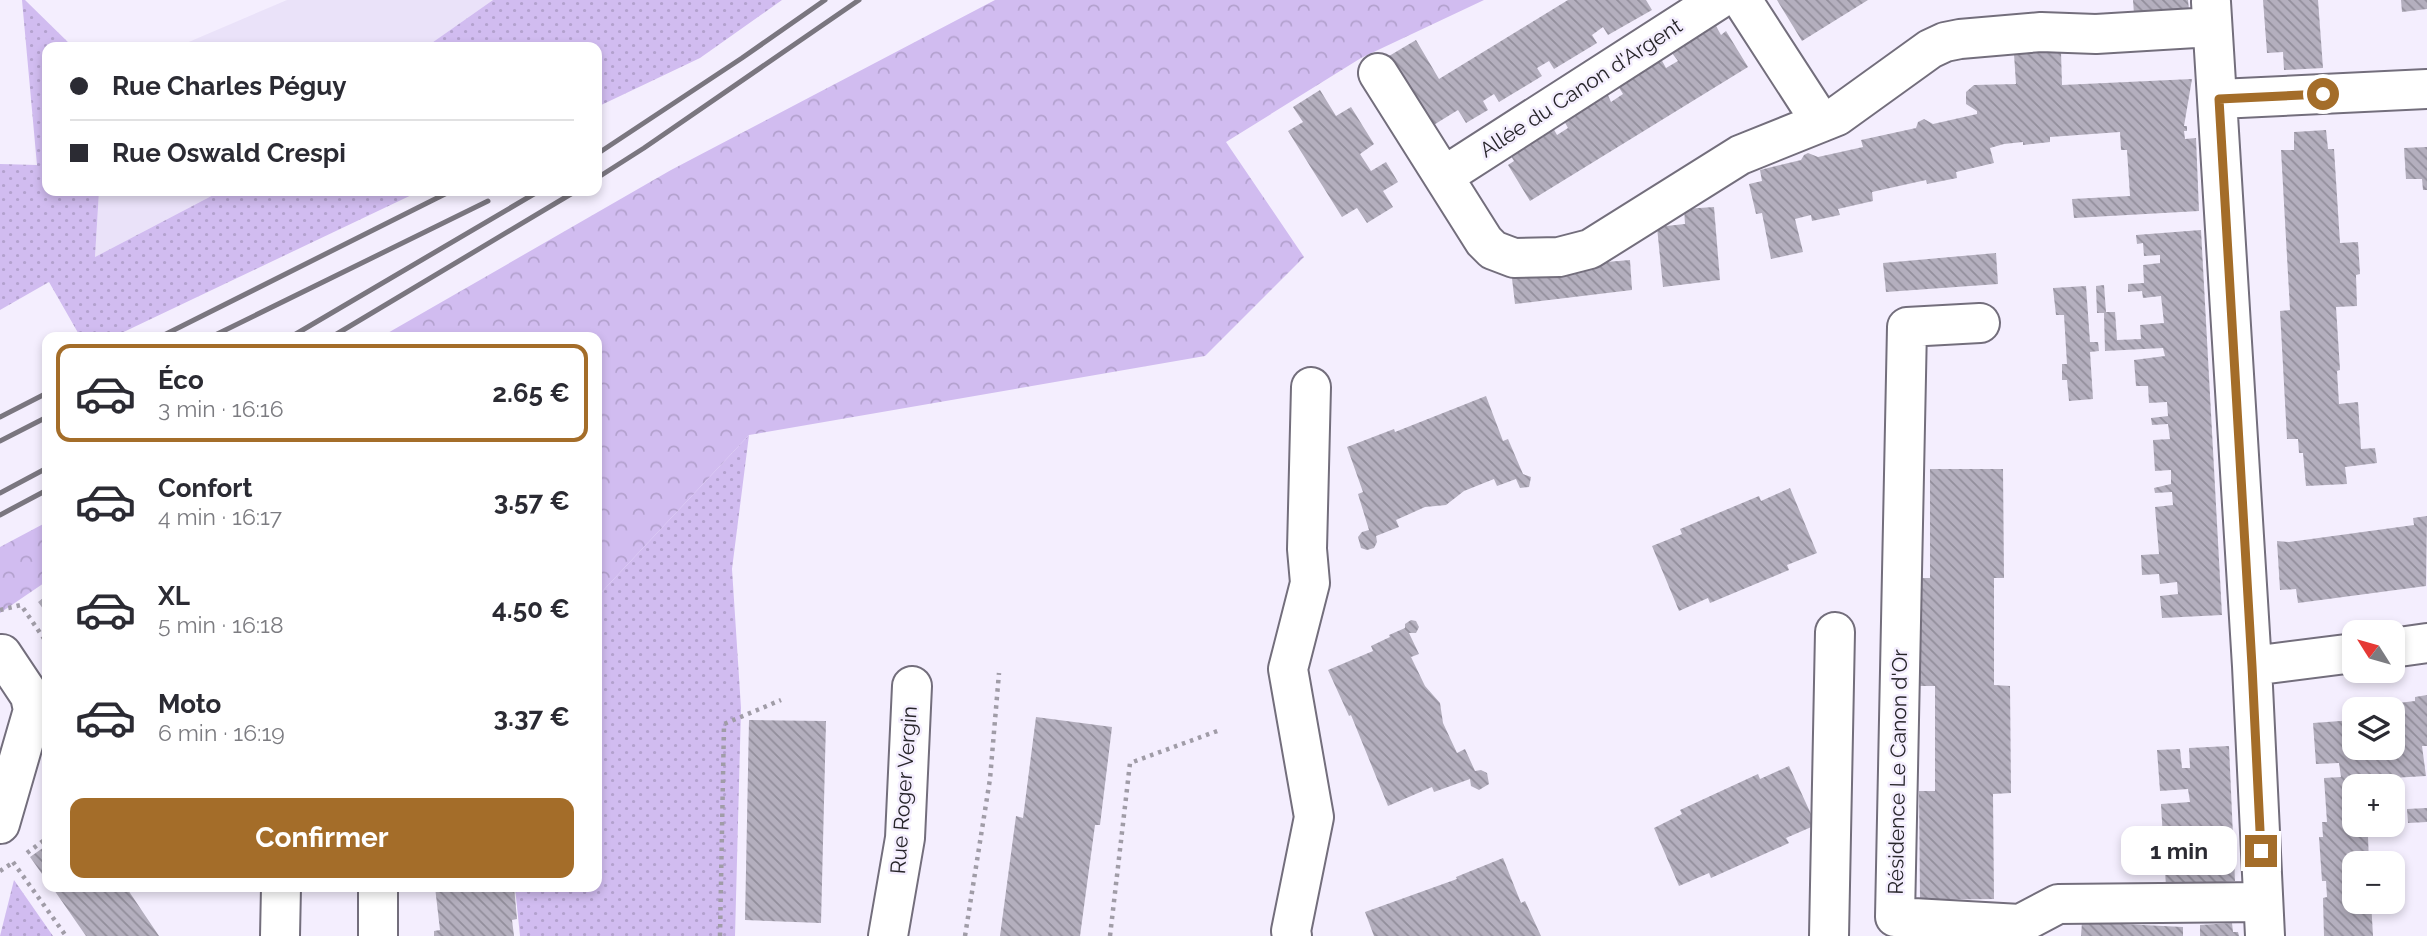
<!DOCTYPE html>
<html lang="fr">
<head>
<meta charset="utf-8">
<style>
	:root { --surface:#fff; --page:#f7f7f7; --text:#2b2b33; --muted:#7c7c81; --line:#e1e1e2; --accent:#a46d29 }
	body { margin:0; font-family:Raleway,sans-serif; background:var(--page); color:var(--text); height:100vh; display:flex; flex-direction:column; font-size:26px; white-space:nowrap }
	* { box-sizing:border-box; margin:0 }
	p { font-size:23px; color:var(--muted) }
	.icon { flex:none; width:38px; height:38px; fill:none; stroke:currentColor; stroke-width:2; stroke-linecap:round; stroke-linejoin:round }
	.map { position:relative; flex:1; overflow:hidden }
	.drawer { position:absolute; left:42px; top:332px; width:560px; height:560px; display:flex; flex-direction:column; background:var(--surface); border-radius:14px; box-shadow:0 4px 10px #0003 }
	.drawer>* { flex:none }
	.top-card { position:absolute; left:42px; top:42px; width:560px; height:154px; border-radius:14px; box-shadow:0 4px 10px #0003; display:grid; align-content:center; height:154px; padding:0 28px; background:var(--surface) }
	.needle { width:46px; rotate:307deg }
	.buttons { position:absolute; left:2342px; top:620px; display:grid; gap:14px }
	.buttons a { display:grid; place-items:center; width:63px; height:63px; border-radius:14px; background:var(--surface); box-shadow:0 4px 10px #0003; font-size:35px }
	.end { position:absolute; width:32px; height:32px; margin:-16px; border:9px solid #a46d29; background:#fff; box-shadow:0 0 0 4px #fff }
	.from { border-radius:50% }
	.bubble { position:absolute; height:49px; border-radius:14px; background:var(--surface); box-shadow:0 4px 10px #0003; font-size:23px; font-weight:700; line-height:49px; text-align:center }
	.top-card b { display:flex; align-items:center; gap:24px; height:66px; font-size:26px }
	.top-card b+b { border-top:2px solid var(--line) }
	.top-card i { width:18px; height:18px; background:var(--text) }
	ul { padding:12px 0 0; list-style:none }
	li { display:flex; align-items:center; gap:21px; height:98px; margin:0 14px 10px; padding:0 14px; border:4px solid transparent; border-radius:14px }
	li div { flex:1 }
	li b { display:block; font-size:26px }
	li em { font-style:normal; font-weight:700 }
	li.selected { border-color:var(--accent) }
	li>.icon { width:63px; height:63px; stroke-width:1.5 }
	.primary-button { display:flex; gap:14px; margin-top:auto; padding:14px 28px }
	.primary-button a { flex:1; height:80px; border-radius:14px; background:var(--accent); color:#fff; font-size:28px; font-weight:700; line-height:80px; text-align:center }
	.map>svg:first-child { display:block }
	.built { fill:#eae2f9 }
	.grass { fill:url(#grass-dots) }
	.forest { fill:url(#forest-crowns) }
	.building { fill:url(#building-back-hatch) }
	.lines { fill:none; stroke-linecap:round; stroke-linejoin:round }
	.minor-casing { stroke:#736e7c; stroke-width:42 }
	.path { stroke:#a09ca7; stroke-width:4.5; stroke-dasharray:3.5 5; stroke-linecap:butt }
	.minor { stroke:#fff; stroke-width:38 }
	.rail { stroke:#7a767f; stroke-width:5 }
	.route { stroke:#a46d29; stroke-width:9 }
	.labels { text-anchor:middle; stroke-width:5; stroke-linejoin:round; paint-order:stroke }
	.street-label { font-size:21px; fill:#27252a; stroke:#f4eefe }
</style>
</head>
<body>
<div class="map">
<svg width="2427" height="936" viewBox="0 0 2427 936">
	<defs>
		<pattern id="grass-dots" width="8" height="8" patternUnits="userSpaceOnUse" patternTransform="scale(1.75)"><rect width="8" height="8" fill="#d1bcf0"/><path d="M2 2h.1M6 6h.1" fill="none" stroke="#b3a1ce" stroke-width="1.8" stroke-linecap="round"/></pattern>
		<pattern id="forest-crowns" width="20" height="18" patternUnits="userSpaceOnUse" patternTransform="scale(1.75)"><rect width="20" height="18" fill="#d1bcf0"/><path d="M2 6a3 3 0 1 1 6 0M12 15a3 3 0 1 1 6 0" fill="none" stroke="#b3a1ce"/></pattern>
		<pattern id="building-back-hatch" width="6" height="6" patternUnits="userSpaceOnUse" patternTransform="scale(1.75)"><rect width="6" height="6" fill="#b4afbe"/><path d="M-1 5l2 2M0 0l6 6M5-1l2 2" fill="none" stroke="#928e9b"/></pattern>
	</defs>
	<rect width="100%" height="100%" fill="#f4eefe"/>
	<path class="built" d="M287,0H493L426,47H177Z
		M99,191H221L95,257Z"/>
	<path class="grass" d="M22,0H25L73,47H47V191H99L95,257L221,191H420L111,338H81L49,282L0,310V164L37,165Z
		M493,0H782L700,58L597,107V47H426Z
		M749,435L732,569L741,708L735,936H520L515,887H597V597Z
		M14,880L53,936H0Z"/>
	<path class="forest" d="M995,0H1484L1361,58L1226,142L1304,257L1205,356L749,435L597,597V338H379L671,170Z
		M47,522V581L0,613V547Z"/>
	<path class="building" d="M1568,0H1646L1652,10L1608,35L1603,27L1592,35L1597,43L1554,69L1549,61L1537,68L1542,76L1499,102L1494,94L1483,101L1488,110L1466,123L1458,110L1432,126L1389,56L1416,40L1439,79Z
		M1777,0H1868L1802,41Z
		M2133,0H2188L2189,10L2134,14Z
		M2263,0H2318L2323,68L2284,70L2283,52L2267,53Z
		M2401,0H2427V9L2402,12Z
		M1716,26L1721,35L1726,31L1748,67L1530,201L1508,165L1514,161L1509,153L1552,126L1557,135L1568,128L1563,119L1607,93L1611,102L1623,94L1618,86L1661,59L1666,68L1678,61L1672,53Z
		M2061,52L2062,85L2192,79L2184,126H2187V131H2184L2185,139L2196,138L2199,211L2074,218L2072,199L2130,196L2127,150H2121L2120,132L2050,137V142L2023,145V142L2004,144L1990,148L1994,163L1956,172L1957,178L1927,184L1926,180L1872,192L1873,201L1838,209L1840,215L1812,221L1811,215L1795,219L1803,252L1771,259L1762,213L1756,214L1749,184L1762,181L1760,170L1801,160L1804,155L1808,153L1818,157L1863,147L1861,140L1916,128L1918,122L1924,119L1933,124L1977,114V111L1966,104V92L1974,85L2016,84L2014,54Z
		M1320,90L1336,116L1351,107L1374,144L1360,154L1371,171L1386,162L1398,182L1383,191L1393,207L1367,223L1357,208L1342,217L1288,131L1303,122L1293,107Z
		M2326,130L2328,149H2334L2340,243L2358,242L2360,274L2356,275L2357,306L2336,307L2340,370L2337,371L2339,404L2358,402L2361,449L2375,448L2377,463L2345,467L2347,484L2306,486L2303,453H2299L2298,439H2287L2280,311L2290,310L2281,150H2294V132Z
		M2427,147V190H2423L2422,179H2406L2404,148Z
		M1714,207L1720,280L1663,287L1657,227L1685,224L1684,209Z
		M2201,230L2222,615L2162,618L2160,596L2178,594L2177,582L2160,584L2159,574L2142,575L2141,555L2159,554L2155,507L2173,505L2172,492L2155,493L2154,488L2171,484V470L2155,471L2153,440L2170,439L2168,424L2152,425L2151,418L2168,416L2167,402L2149,403L2148,386H2136L2134,360L2165,356L2163,348L2105,351L2104,313H2097L2096,286L2104,285L2106,312H2115L2117,340L2141,339L2140,325L2164,323L2161,296L2143,298L2142,291L2128,292V284L2144,283L2143,265L2160,263V255L2144,256L2143,243L2137,244L2136,235Z
		M1996,253L1998,284L1886,292L1883,263Z
		M1630,260L1632,290L1515,304L1511,270Z
		M2086,286L2090,342H2098L2099,351L2090,352L2093,399L2069,401L2067,380H2062V364H2067L2064,315H2056L2053,288Z
		M1486,396L1503,441L1508,439L1523,474L1531,477L1529,487L1520,488L1516,479L1497,486L1494,479L1464,491L1446,505L1425,507L1396,520L1399,527L1376,536L1377,542L1374,548L1367,550L1361,548L1358,537L1362,532L1369,530L1358,494L1363,492L1347,447L1394,429L1395,432Z
		M1930,469H2003L2004,578H1994V685L2010,686L2011,793L1993,794L1994,899L1920,900L1919,791H1935V686H1920V578H1930Z
		M1790,488L1817,553L1787,565L1789,570L1710,603L1708,598L1679,611L1652,546L1682,534L1680,529L1759,496L1761,501Z
		M2427,516L2426,586L2298,603L2296,589L2280,590L2277,541L2289,542L2414,525L2413,518Z
		M47,595V614L38,602Z
		M1411,620L1416,621L1419,627L1416,633H1409L1419,654L1411,657L1425,686L1440,703L1443,723L1457,753L1465,749L1475,771L1481,770L1487,773L1489,784L1479,790L1471,786L1470,779L1434,792L1432,787L1388,806L1351,715L1349,716L1328,670L1373,651L1371,646L1390,637L1389,635L1405,628V624Z
		M2427,695V746H2422L2426,776L2375,779V786H2354V824H2377L2378,836L2368,837L2369,863H2354V901H2371L2373,936H2324L2323,898L2327,897L2326,881H2322L2319,837H2323L2322,822H2327L2324,778L2341,777L2339,763L2316,764L2313,723L2354,720V747H2392V709H2365V707L2415,701V697Z
		M1036,717L1112,727L1100,825H1095L1080,936H1000L1016,816L1023,818Z
		M749,720L826,721L821,923L745,920Z
		M2229,746L2235,881L2166,886L2165,871L2194,870L2193,856L2164,857L2161,804L2190,802L2188,789L2160,791L2157,750L2180,749L2182,768H2190L2189,748Z
		M1789,766L1816,825L1786,838L1789,843L1711,878L1709,873L1679,886L1654,828L1682,814L1680,810L1758,774L1760,779Z
		M2427,808V822L2408,823L2407,809Z
		M47,845V881L30,857Z
		M1503,858L1521,903L1525,901L1541,936H1374L1365,912L1457,879L1456,877Z
		M52,887H126L159,936H86Z
		M435,887H514L517,919L512,920L514,936H434V931L440,930Z
		M2082,922L2183,927V936H2081Z
		M2232,923L2233,932H2238L2239,936H2200V925Z"/>
	<g class="lines">
		<g class="minor-casing">
			<path id="minor" d="M1742,0L1821,122
				M2211,2L2252,666L2265,936
				M1378,73L1484,241L1493,250L1514,258L1559,257L1590,249L1740,155L1837,116L1930,49L1945,42L1960,39L2041,32L2096,34L2212,27
				M2219,99L2427,89
				M1444,176L1718,0
				M1980,323L1907,327L1895,917L2020,924L2058,904L2263,902
				M2392,648L2427,643
				M2252,666L2354,653
				M0,824L33,710L30,696L2,654
				M378,887V936
				M280,936L281,887
				M888,936L905,838L912,686
				M1292,936L1291,931L1314,817L1288,669L1310,583L1307,549L1311,387
				M1829,936L1835,632"/>
		</g>
		<path class="path" d="M0,610L21,605L47,643
			M27,853L47,838
			M13,862L66,936
			M0,871L14,862
			M720,936L724,724L781,700
			M965,936L990,779L999,673
			M1110,936L1130,763L1220,730"/>
		<use href="#minor" class="minor"/>
		<path class="rail" d="M597,154L742,58L825,0
			M597,178L644,148L859,0
			M158,338L451,191
			M209,338L488,201
			M289,338L539,191
			M330,338L576,191
			M0,417L47,393
			M0,441L47,417
			M0,493L47,468
			M0,515L47,490"/>
	</g>
	<g class="lines">
		<path class="route" d="M2261,851L2252,666L2219,99L2323,94"/>
	</g>
	<g class="labels">
		<g class="street-label">
			<text transform="translate(1581 88) rotate(-33)" y="7">Allée du Canon d'Argent</text>
			<text transform="translate(1898 772) rotate(-89)" y="7">Résidence Le Canon d'Or</text>
			<text transform="translate(904 790) rotate(-86)" y="7">Rue Roger Vergin</text>
		</g>
	</g>
</svg>
<div class="buttons">
<a><svg class="needle" viewBox="-14 -14 28 28"><path d="M0-13l5 13h-10z" fill="#e53935"/><path d="M0 13l5-13h-10z" fill="#7c7c81"/></svg></a>
<a><svg class="icon" aria-label="layers" viewBox="0 0 24 24"><path d="M12 4l9 5-9 5-9-5zM3 14l9 5 9-5"/></svg></a>
<a>+</a>
<a>−</a>
</div>
<i class="end from" style="left:2323px;top:94px"></i>
<i class="end" style="left:2261px;top:851px"></i>
<div class="bubble" style="left:2121px;top:826px;width:116px">1 min</div>
<div class="top-card">
<b><i class="from"></i>Rue Charles Péguy</b>
<b><i></i>Rue Oswald Crespi</b>
</div>
<section class="drawer">
<ul>
<li class="selected"><svg class="icon" aria-label="car" viewBox="0 0 24 24"><path d="M5 17H2v-5l4-1 3-4h7l3 4 3 1v5h-3M9 17h6M6 11h13"/><circle cx="7" cy="17" r="2"/><circle cx="17" cy="17" r="2"/></svg><div><b>Éco</b><p>3 min · 16:16</p></div><em>2.65 €</em></li>
<li><svg class="icon" aria-label="car" viewBox="0 0 24 24"><path d="M5 17H2v-5l4-1 3-4h7l3 4 3 1v5h-3M9 17h6M6 11h13"/><circle cx="7" cy="17" r="2"/><circle cx="17" cy="17" r="2"/></svg><div><b>Confort</b><p>4 min · 16:17</p></div><em>3.57 €</em></li>
<li><svg class="icon" aria-label="car" viewBox="0 0 24 24"><path d="M5 17H2v-5l4-1 3-4h7l3 4 3 1v5h-3M9 17h6M6 11h13"/><circle cx="7" cy="17" r="2"/><circle cx="17" cy="17" r="2"/></svg><div><b>XL</b><p>5 min · 16:18</p></div><em>4.50 €</em></li>
<li><svg class="icon" aria-label="car" viewBox="0 0 24 24"><path d="M5 17H2v-5l4-1 3-4h7l3 4 3 1v5h-3M9 17h6M6 11h13"/><circle cx="7" cy="17" r="2"/><circle cx="17" cy="17" r="2"/></svg><div><b>Moto</b><p>6 min · 16:19</p></div><em>3.37 €</em></li>
</ul>
<div class="primary-button"><a>Confirmer</a></div>
</section>
</div>
</body>
</html>
